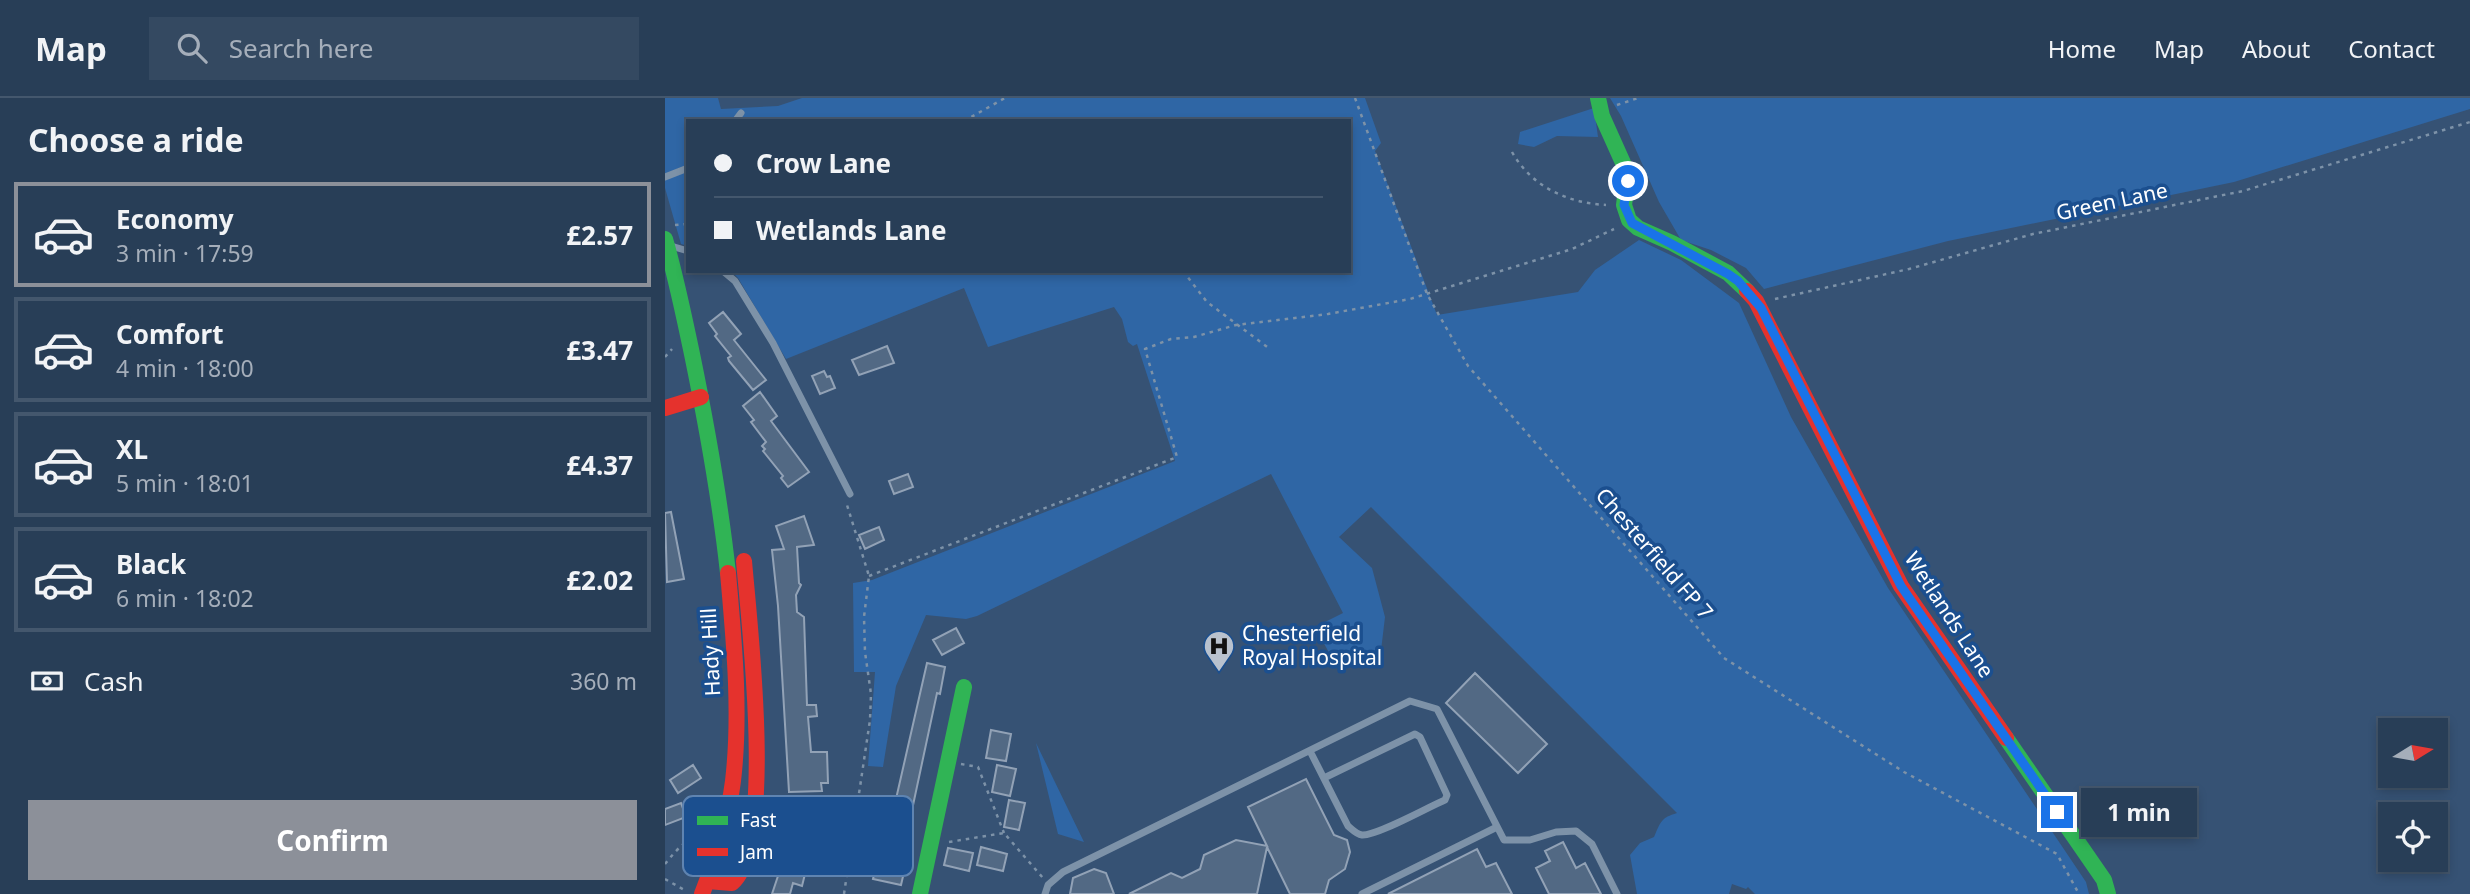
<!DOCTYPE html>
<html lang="en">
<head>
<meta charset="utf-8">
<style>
	:root { --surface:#283e57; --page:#344961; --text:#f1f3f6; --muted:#a5aeba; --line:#44576d; --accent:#8c9099 }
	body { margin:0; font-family:"Noto Sans",sans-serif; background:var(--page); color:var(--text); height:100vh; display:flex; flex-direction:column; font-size:26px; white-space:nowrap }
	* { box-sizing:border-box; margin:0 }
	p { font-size:23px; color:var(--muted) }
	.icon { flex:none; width:38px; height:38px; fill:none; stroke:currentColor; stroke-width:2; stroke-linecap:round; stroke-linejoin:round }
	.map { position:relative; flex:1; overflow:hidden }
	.drawer { display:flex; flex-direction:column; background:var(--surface); width:665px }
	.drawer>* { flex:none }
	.banner { position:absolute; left:21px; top:21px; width:665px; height:154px; border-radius:0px; box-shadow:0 4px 10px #0003,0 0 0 2px var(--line); display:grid; align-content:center; height:154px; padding:0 28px; background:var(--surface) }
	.needle { width:46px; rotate:79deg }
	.buttons { position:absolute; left:1713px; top:620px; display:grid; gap:14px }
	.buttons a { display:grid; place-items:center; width:70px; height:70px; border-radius:0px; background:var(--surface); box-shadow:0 4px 10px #0003,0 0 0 2px var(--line); font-size:35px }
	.end { position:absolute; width:32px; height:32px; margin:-16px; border:9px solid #1a73e8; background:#fff; box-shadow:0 0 0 4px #fff }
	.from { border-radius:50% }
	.bubble { position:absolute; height:49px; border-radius:0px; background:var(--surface); box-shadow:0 4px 10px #0003,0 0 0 2px var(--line); font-size:23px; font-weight:700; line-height:49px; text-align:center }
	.banner b { display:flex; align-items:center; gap:24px; height:66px; font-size:26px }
	.banner b+b { border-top:2px solid var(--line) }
	.banner i { width:18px; height:18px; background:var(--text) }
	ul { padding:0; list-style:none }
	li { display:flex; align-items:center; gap:21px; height:105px; margin:0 14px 10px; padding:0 14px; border:4px solid var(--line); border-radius:0px }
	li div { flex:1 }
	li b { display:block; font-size:26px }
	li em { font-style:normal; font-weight:700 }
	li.on { border-color:var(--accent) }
	li>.icon { width:63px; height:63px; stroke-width:1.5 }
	h2 { padding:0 28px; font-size:32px; line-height:84px }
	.pay { display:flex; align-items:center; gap:18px; height:77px; padding:0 28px; font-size:26px }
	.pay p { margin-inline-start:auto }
	.primary-button { display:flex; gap:14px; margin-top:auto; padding:14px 28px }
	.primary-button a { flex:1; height:80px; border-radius:0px; background:var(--accent); color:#fff; font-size:28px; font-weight:700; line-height:80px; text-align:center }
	header { display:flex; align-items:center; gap:42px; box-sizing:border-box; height:98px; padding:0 35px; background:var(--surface); border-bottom:2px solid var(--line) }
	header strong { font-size:33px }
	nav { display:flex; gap:38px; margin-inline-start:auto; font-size:24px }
	.search { width:490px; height:63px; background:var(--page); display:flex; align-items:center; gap:18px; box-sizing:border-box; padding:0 24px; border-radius:0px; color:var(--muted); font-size:26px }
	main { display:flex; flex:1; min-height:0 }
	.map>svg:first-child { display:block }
	.green { fill:#2f66a5 }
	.building { fill:#526984; stroke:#92a2b6; stroke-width:2 }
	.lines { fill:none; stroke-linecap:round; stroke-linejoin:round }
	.path { stroke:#7d92a8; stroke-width:2.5; stroke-dasharray:3.5 5; stroke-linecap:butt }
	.lane { stroke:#7d92a8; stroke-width:7 }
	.fast { stroke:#30b455; stroke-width:16 }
	.jam { stroke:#e5322d; stroke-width:16 }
	.route { stroke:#1a73e8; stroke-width:9 }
	.labels { text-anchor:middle; stroke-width:7; stroke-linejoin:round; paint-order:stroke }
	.street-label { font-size:21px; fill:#fff; stroke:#1b4f8f }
	.poi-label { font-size:21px; fill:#fff; stroke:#1b4f8f; text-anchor:start }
	.key { fill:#1b4f8f; stroke:#5f84b1; stroke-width:2 }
	.key-label { font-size:19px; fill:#fff }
</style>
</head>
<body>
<header>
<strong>Map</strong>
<div class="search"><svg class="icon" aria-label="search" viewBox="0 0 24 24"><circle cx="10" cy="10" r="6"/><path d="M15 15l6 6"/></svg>Search here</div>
<nav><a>Home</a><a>Map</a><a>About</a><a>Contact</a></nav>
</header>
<main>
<section class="drawer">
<h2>Choose a ride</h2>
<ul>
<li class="on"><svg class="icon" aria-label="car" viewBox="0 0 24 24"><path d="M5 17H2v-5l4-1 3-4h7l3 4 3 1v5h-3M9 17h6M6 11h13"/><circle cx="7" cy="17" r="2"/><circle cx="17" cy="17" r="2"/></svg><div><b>Economy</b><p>3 min · 17:59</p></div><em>£2.57</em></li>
<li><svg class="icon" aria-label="car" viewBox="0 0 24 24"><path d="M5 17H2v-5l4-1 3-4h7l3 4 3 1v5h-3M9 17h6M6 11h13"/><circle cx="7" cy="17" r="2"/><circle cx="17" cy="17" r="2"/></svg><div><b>Comfort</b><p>4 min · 18:00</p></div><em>£3.47</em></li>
<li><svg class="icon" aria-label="car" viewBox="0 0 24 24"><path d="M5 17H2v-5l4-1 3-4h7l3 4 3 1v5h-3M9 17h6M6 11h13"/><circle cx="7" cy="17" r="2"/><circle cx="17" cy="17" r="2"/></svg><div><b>XL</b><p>5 min · 18:01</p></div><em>£4.37</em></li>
<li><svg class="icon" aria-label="car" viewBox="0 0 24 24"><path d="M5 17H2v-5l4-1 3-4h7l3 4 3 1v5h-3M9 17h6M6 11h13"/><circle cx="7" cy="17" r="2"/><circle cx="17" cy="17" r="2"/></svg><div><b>Black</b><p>6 min · 18:02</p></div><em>£2.02</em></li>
</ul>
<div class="pay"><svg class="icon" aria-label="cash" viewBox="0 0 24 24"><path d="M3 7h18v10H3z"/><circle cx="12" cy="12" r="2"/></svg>Cash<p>360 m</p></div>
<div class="primary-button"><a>Confirm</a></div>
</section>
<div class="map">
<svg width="1805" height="796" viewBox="0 0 1805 796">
	<rect width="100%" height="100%" fill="#365274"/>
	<path class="green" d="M0,0H53L56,11L113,8L137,0H700L716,45L710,53L772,217L913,194L930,172L974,142L1016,162L1074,205L1126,319L1223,490L1421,784L1424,796H1090L1083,789L1081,791L1067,786L1064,796H972L965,757L975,745L989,739C996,723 996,720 1012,715L706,409L674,439L707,470L720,519L715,561L668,562L650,529L678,515L606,376L312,518L301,521L261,517L231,588L218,669L203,668L210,574H189L188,485L207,482L510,363L472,246L468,248L463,244L457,221L449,209L323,249L299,190L121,261L73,180L66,173H684V23H23V148L16,146L0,90Z
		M945,0H1805V11L1569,84L1283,143L1099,191L1081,170L1046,152L1016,142L994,104L956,18Z
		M929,10L933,39L892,38L869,49L853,46L855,34Z
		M371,645L419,744L393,736Z"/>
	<path class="building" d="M58,214L76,236L69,242L101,282L88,292L64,263L63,260L66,258L50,238L52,236L44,225Z
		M222,248L229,265L194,277L187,262Z
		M159,273L162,279L165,278L170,290L155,296L147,278Z
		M95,294L112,318L106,323L144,374L123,389L116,380L118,378L98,353L100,351L97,348L101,344L86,324L89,322L78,308Z
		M243,376L248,389L229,396L224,383Z
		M6,414L19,481L2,484L0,415Z
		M139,418L149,447L132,449L134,485L136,487L131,497L132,514L139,519L142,607H151L152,618L143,619L146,654H162L163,685H156L157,693L124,694L113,508L107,452L119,451L111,428Z
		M214,429L219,442L200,451L194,437Z
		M291,530L299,545L277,557L268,542Z
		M262,565L280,569L275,596L272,595L241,740L223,736Z
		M810,575L882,646L853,675L781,605Z
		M326,632L346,636L341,663L321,660Z
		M28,667L36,680L13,695L5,682Z
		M332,667L351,671L345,698L327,694Z
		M641,681L669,737L682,742L685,754L680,771L664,782L660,796H625L602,749L592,796H464L506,775L517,780L535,771L539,757L571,742L602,748L583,709Z
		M344,702L360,705L354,732L339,729Z
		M16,705L21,719L0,727V711Z
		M118,710L155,714L154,727L141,726L137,746L147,748L137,788L128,785L125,796H107L114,775L105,772L104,768Z
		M898,744L911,770L920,765L936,796H884L871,770L885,763L880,753Z
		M316,749L342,756L338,773L312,767Z
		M283,750L308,755L304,773L279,767Z
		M812,751L821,769L831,765L847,796H723Z
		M212,764L240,770L236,787L208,781Z
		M429,771L441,775L449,796H405L408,780Z"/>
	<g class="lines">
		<path class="path" d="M690,0L762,196L803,268L1059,560L1239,674L1392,756L1414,796
			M952,7L973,0
			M299,23L340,0
			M847,54C866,88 902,105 941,107
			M10,127L23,126
			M518,173L542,204L605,251
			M1110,201L1244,171L1368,136L1578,93L1805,24
			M0,259L7,251
			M204,478L512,359L480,251L506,241L529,239L571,227L663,216L745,201L907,151L949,131
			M296,666L313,669L339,735
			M284,744L339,735L378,780
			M0,766C12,751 22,740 40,734
			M0,781L21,793
			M179,796L205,622L206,596L200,554L199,519L204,478L182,407"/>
		<path class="lane" d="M70,23L76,15
			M0,79L23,70
			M6,148L23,153
			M58,173L70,183L108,245L185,396
			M645,653L683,728C688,732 691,736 697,737C712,738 763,709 780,702L782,697L755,639L750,636L659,680
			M380,796L383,787L398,774L745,603L772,611L839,742H865L891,734L911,733L927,746L952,796
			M697,796L832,729"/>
		<path class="fast" d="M933,0L937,18L963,76L959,107L964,122L973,130L1007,145L1063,175L1082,193
			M0,141C11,179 19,218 27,256C42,329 55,401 63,475
			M1341,640L1439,782L1443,796
			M255,796L299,589"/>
		<path class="jam" d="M1082,193L1091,203L1236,488L1341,640
			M0,310L36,299
			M42,783L67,785C111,747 84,523 79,463
			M37,796C51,760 63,722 68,683C76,615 69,543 63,475"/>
	</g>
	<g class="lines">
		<path class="route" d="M963,83L959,107L967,125L1063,176L1073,183L1096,210L1236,488L1392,714"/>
	</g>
	<defs>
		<g id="hospital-pin" transform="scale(1.575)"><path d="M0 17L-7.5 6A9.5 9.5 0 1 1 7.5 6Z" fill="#b9c2ce" stroke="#1b4f8f"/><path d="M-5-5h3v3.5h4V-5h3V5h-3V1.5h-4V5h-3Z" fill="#111"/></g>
	</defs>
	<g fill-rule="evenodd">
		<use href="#hospital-pin" x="554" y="548"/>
	</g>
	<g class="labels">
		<g class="street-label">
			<text transform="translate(1447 104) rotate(-12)" y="7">Green Lane</text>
			<text transform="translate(989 456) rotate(49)" y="7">Chesterfield FP 7</text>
			<text transform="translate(1284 517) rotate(57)" y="7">Wetlands Lane</text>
			<text transform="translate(46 554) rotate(-93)" y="7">Hady Hill</text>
		</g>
		<g class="poi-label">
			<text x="577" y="543">Chesterfield<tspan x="577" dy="24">Royal Hospital</tspan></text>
		</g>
	</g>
	<rect x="18" y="698" width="230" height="80" rx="10" class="key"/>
	<rect x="32" y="718" width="31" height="9" fill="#30b455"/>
	<rect x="32" y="750" width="31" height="8" fill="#e5322d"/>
	<g class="key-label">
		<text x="75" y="729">Fast</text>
		<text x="75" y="761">Jam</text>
	</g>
</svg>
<div class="buttons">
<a><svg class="needle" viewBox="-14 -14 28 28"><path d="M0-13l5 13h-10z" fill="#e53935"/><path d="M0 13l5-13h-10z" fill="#a5aeba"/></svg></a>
<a><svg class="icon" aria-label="locate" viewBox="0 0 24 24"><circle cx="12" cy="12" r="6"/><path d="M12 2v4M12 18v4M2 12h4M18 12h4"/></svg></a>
</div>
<i class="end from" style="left:963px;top:83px"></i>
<i class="end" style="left:1392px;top:714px"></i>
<div class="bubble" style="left:1416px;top:690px;width:116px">1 min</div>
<div class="banner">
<b><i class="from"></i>Crow Lane</b>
<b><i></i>Wetlands Lane</b>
</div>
</div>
</main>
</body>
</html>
